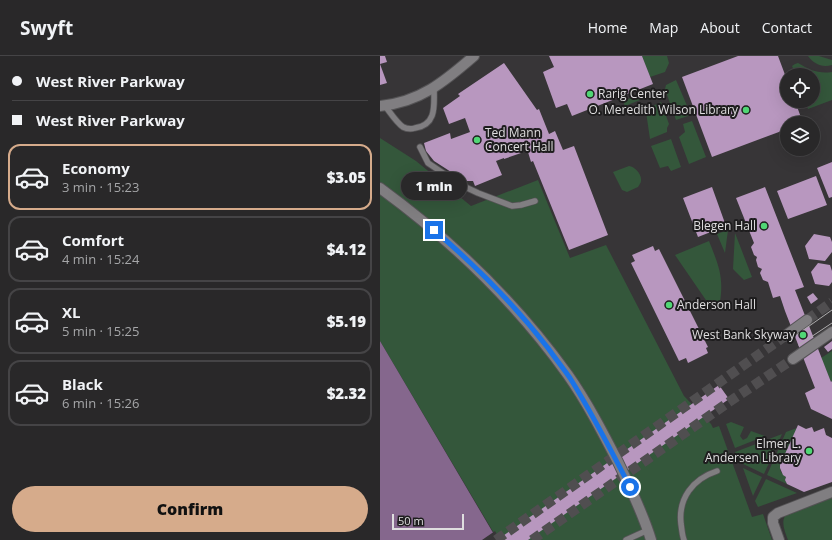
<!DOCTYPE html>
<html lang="en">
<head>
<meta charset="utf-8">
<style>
	:root { --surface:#292829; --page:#353435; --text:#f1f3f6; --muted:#a5a6a8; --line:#454446; --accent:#d6ab8b }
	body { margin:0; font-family:"Open Sans",sans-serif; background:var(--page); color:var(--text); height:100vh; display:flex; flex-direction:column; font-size:15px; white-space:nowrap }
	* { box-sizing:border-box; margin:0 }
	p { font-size:13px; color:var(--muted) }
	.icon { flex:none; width:22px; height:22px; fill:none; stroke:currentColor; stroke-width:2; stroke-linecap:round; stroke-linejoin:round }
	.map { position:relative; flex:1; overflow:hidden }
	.drawer { display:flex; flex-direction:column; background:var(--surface); width:380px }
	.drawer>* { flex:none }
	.top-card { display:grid; align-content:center; height:88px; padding:0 12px; background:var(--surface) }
	.controls { position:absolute; left:400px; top:12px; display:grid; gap:8px }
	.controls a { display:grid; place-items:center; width:40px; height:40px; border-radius:50%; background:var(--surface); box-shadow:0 4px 16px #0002,0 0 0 1px var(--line); font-size:20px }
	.scale { position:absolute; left:12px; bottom:10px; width:72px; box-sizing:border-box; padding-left:4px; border:2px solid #dfdedf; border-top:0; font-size:11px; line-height:14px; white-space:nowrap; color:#dfdedf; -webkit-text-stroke:3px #1e1d1e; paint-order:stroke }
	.end { position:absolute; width:18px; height:18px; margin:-9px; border:5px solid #1a73e8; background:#fff; box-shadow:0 0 0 2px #fff }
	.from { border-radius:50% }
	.bubble { position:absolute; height:28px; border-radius:14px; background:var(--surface); box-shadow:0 4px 16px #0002,0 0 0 1px var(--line); font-size:13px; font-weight:800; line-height:28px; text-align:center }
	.top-card b { display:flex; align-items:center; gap:14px; height:38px; font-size:15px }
	.top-card b+b { border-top:1px solid var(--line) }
	.top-card i { width:10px; height:10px; background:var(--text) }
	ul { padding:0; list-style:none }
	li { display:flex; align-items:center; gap:12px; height:66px; margin:0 8px 6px; padding:0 4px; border:2px solid var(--line); border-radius:12px }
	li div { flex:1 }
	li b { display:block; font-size:15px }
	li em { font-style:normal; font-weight:800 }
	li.selected { border-color:var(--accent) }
	li>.icon { width:36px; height:36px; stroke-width:1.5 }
	.button { display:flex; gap:8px; margin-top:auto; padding:8px 12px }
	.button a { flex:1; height:46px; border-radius:24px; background:var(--accent); color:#111; font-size:16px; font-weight:800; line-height:46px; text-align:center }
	header { display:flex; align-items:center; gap:24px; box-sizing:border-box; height:56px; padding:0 20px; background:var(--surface); border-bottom:1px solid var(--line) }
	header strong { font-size:19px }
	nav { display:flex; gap:22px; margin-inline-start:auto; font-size:14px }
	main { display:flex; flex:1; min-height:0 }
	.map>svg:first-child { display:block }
	.green { fill:#34573b }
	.water { fill:#85678d }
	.pier { fill:#373537 }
	.building { fill:#b897bf }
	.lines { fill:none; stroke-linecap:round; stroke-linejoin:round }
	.tertiary-tunnel { stroke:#504e50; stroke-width:10; stroke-dasharray:10 5; stroke-linecap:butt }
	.service-casing { stroke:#545355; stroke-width:7 }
	.minor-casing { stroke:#545355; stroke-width:12 }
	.tertiary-casing { stroke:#545355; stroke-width:12 }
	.service { stroke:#807e81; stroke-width:5.5 }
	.minor { stroke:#807e81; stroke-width:10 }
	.tertiary { stroke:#807e81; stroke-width:10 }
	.tram { stroke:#adacad; stroke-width:1 }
	.route { stroke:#1a73e8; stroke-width:5 }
	.poi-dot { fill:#50d675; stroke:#1e1d1e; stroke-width:1.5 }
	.labels { text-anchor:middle; stroke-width:4; stroke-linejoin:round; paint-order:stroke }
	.poi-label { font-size:12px; fill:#dfdedf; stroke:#1e1d1e; text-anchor:end }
</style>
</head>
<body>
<header>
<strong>Swyft</strong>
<nav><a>Home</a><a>Map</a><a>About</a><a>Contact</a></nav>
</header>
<main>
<section class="drawer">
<div class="top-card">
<b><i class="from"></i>West River Parkway</b>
<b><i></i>West River Parkway</b>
</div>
<ul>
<li class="selected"><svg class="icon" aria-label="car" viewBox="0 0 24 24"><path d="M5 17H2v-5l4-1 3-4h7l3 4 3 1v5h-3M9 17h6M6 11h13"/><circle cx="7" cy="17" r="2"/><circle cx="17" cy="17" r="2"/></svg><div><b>Economy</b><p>3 min · 15:23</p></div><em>$3.05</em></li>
<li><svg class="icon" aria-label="car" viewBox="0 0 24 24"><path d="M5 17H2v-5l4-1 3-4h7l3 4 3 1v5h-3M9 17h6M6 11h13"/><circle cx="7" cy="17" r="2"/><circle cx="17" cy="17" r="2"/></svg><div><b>Comfort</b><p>4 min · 15:24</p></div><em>$4.12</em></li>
<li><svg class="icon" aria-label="car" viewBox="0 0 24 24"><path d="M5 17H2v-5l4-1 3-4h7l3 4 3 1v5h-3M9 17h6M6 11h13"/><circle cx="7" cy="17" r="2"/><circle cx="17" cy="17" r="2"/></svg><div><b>XL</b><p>5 min · 15:25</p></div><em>$5.19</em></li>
<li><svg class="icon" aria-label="car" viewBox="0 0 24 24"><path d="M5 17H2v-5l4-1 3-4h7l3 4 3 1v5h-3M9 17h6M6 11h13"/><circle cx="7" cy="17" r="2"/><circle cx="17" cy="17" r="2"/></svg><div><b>Black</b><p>6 min · 15:26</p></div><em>$2.32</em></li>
</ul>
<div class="button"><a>Confirm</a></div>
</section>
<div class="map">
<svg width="452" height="484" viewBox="0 0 452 484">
	<rect width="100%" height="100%" fill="#373537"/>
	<path class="green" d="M262,0H287L289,7L285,16L270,21Z
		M428,0H439L452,4V9C442,12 434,8 428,0Z
		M418,7C430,14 438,18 452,16V44L428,53L425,45H433V19H416L412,10L415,8Z
		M296,24L311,59L296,64L285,33L286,29Z
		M271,34L272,37L270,40L245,50L243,45Z
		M281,46L289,68L287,72V76L270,83L266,56L267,53Z
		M312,65L326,101L309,108L299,81L305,76L303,68Z
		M0,82L36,105L91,150L158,124L190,202L226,189L304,340L331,368L333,372L339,370L372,461L383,458L392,484H118L0,285Z
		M291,83L301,111L291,115L288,110L280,112L271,90Z
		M249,110C255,111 262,118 261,125C261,127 259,129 258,131L247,136L242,134L233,116Z
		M348,174L345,197L337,178Z
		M355,177L372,221L364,224L353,213Z
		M329,185C338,208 344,220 340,246L330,250L295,199Z
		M452,295V325L451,326L441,302Z
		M351,366L364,371L360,380L363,384L367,382L371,375L385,380L355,392L346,368Z
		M417,372L400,412L401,416L406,421L405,424L407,428L387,419L406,376Z
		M402,378L384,418L359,406L355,396Z
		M363,412L382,421L373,440Z
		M386,423L417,437L378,451L375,445Z
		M452,442V484H408C405,476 401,467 405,460Z"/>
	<path class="water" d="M0,285L112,475L118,484H0Z"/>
	<path class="pier" d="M115,475L120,484H102Z"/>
	<path class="building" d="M0,0H5L7,6L0,8L7,27L0,29Z
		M169,0H262L273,28L192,60L187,48L176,52L163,16L174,11Z
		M358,0H398L407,24V45H415L423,67H407V73L332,101L302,21Z
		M124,7L157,54L159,53L169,78L175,75L183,94L194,90L228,179L189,194L153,105L151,106L145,86L139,89L141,97L124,103V102L116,105L122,119L95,130L93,125H86L82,123L54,105L46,95L44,87L70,77L71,83L90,76L85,62L69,68L63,52L80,40L78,38Z
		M452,106V141L449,142L437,112Z
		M436,120L447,149L408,163L397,135Z
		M332,131L346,170L318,181L303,142Z
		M385,131L424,231L415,234L451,326L452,325V363L431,353L425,337L435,332L405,255L400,240L393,242L388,226L383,224L380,217L382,213L378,211L376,204L377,201L374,199L371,191L374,187L356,142Z
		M434,178L450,181L452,186V196L445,205L429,203L425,190Z
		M273,190L275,195L279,193L328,291L326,292L328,297L308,307L306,302L299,305L251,207L255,205L252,199Z
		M438,207L450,209L452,215V226L449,230L435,228L431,216Z
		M433,237L438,243L431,248L427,241Z
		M452,285V293L448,296L444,291Z
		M339,329L349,343L148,484H117Z
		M418,369L426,373L432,371L434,376L444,372L446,379L452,382V426L424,436L407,428L405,424L406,421L403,419L400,412V409Z"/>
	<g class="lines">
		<path class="tertiary-tunnel" d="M427,264L452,246
			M116,484L405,280
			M152,484L349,346L413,303"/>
		<g class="service-casing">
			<path id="service" d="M5,50C10,56 16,66 23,71C27,73 32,73 35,72C57,69 54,49 54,33
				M40,91L48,107L81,129L98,137L132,150L141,149L155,145
				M246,484L268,474
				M304,484C302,479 302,474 301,468C298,442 313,423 337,415"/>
		</g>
		<g class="minor-casing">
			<path id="minor" d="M0,50C40,46 64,26 94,0
				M0,132C74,186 135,245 188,319C207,346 223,377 238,406C250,431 263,457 271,484
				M399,484L393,467V461L398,457L452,436"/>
		</g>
		<g class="tertiary-casing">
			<path id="tertiary" d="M405,280L427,264
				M413,303L452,276"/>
		</g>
		<use href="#service" class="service"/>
		<use href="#minor" class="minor"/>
		<use href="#tertiary" class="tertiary"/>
		<path class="tram" d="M415,280L452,254
			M419,289L452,267"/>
	</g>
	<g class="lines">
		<path class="route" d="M54,174C96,210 134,248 168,292C175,302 183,312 190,322C212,357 231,394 250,431"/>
	</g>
	<g class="poi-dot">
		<circle cx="210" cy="38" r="4"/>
		<circle cx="366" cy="54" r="4"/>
		<circle cx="97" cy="84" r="4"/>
		<circle cx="384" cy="170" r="4"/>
		<circle cx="289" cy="249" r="4"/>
		<circle cx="423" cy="279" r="4"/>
		<circle cx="429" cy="395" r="4"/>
	</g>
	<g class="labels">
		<g class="poi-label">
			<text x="218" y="42" text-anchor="start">Rarig Center</text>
			<text x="358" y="58">O. Meredith Wilson Library</text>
			<text x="105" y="81" text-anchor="start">Ted Mann<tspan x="105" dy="14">Concert Hall</tspan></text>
			<text x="376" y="174">Blegen Hall</text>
			<text x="297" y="253" text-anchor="start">Anderson Hall</text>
			<text x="415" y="283">West Bank Skyway</text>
			<text x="421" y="392">Elmer L.<tspan x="421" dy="14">Andersen Library</tspan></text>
		</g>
	</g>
</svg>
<div class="controls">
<a><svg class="icon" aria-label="locate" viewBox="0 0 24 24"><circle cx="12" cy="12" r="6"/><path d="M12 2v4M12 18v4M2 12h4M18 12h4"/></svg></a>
<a><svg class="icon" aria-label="layers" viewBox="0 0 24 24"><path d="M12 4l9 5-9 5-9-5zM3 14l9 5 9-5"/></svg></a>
</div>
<div class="scale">50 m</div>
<i class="end from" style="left:250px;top:431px"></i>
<i class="end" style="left:54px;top:174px"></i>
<div class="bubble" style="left:21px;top:116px;width:66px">1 min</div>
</div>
</main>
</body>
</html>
